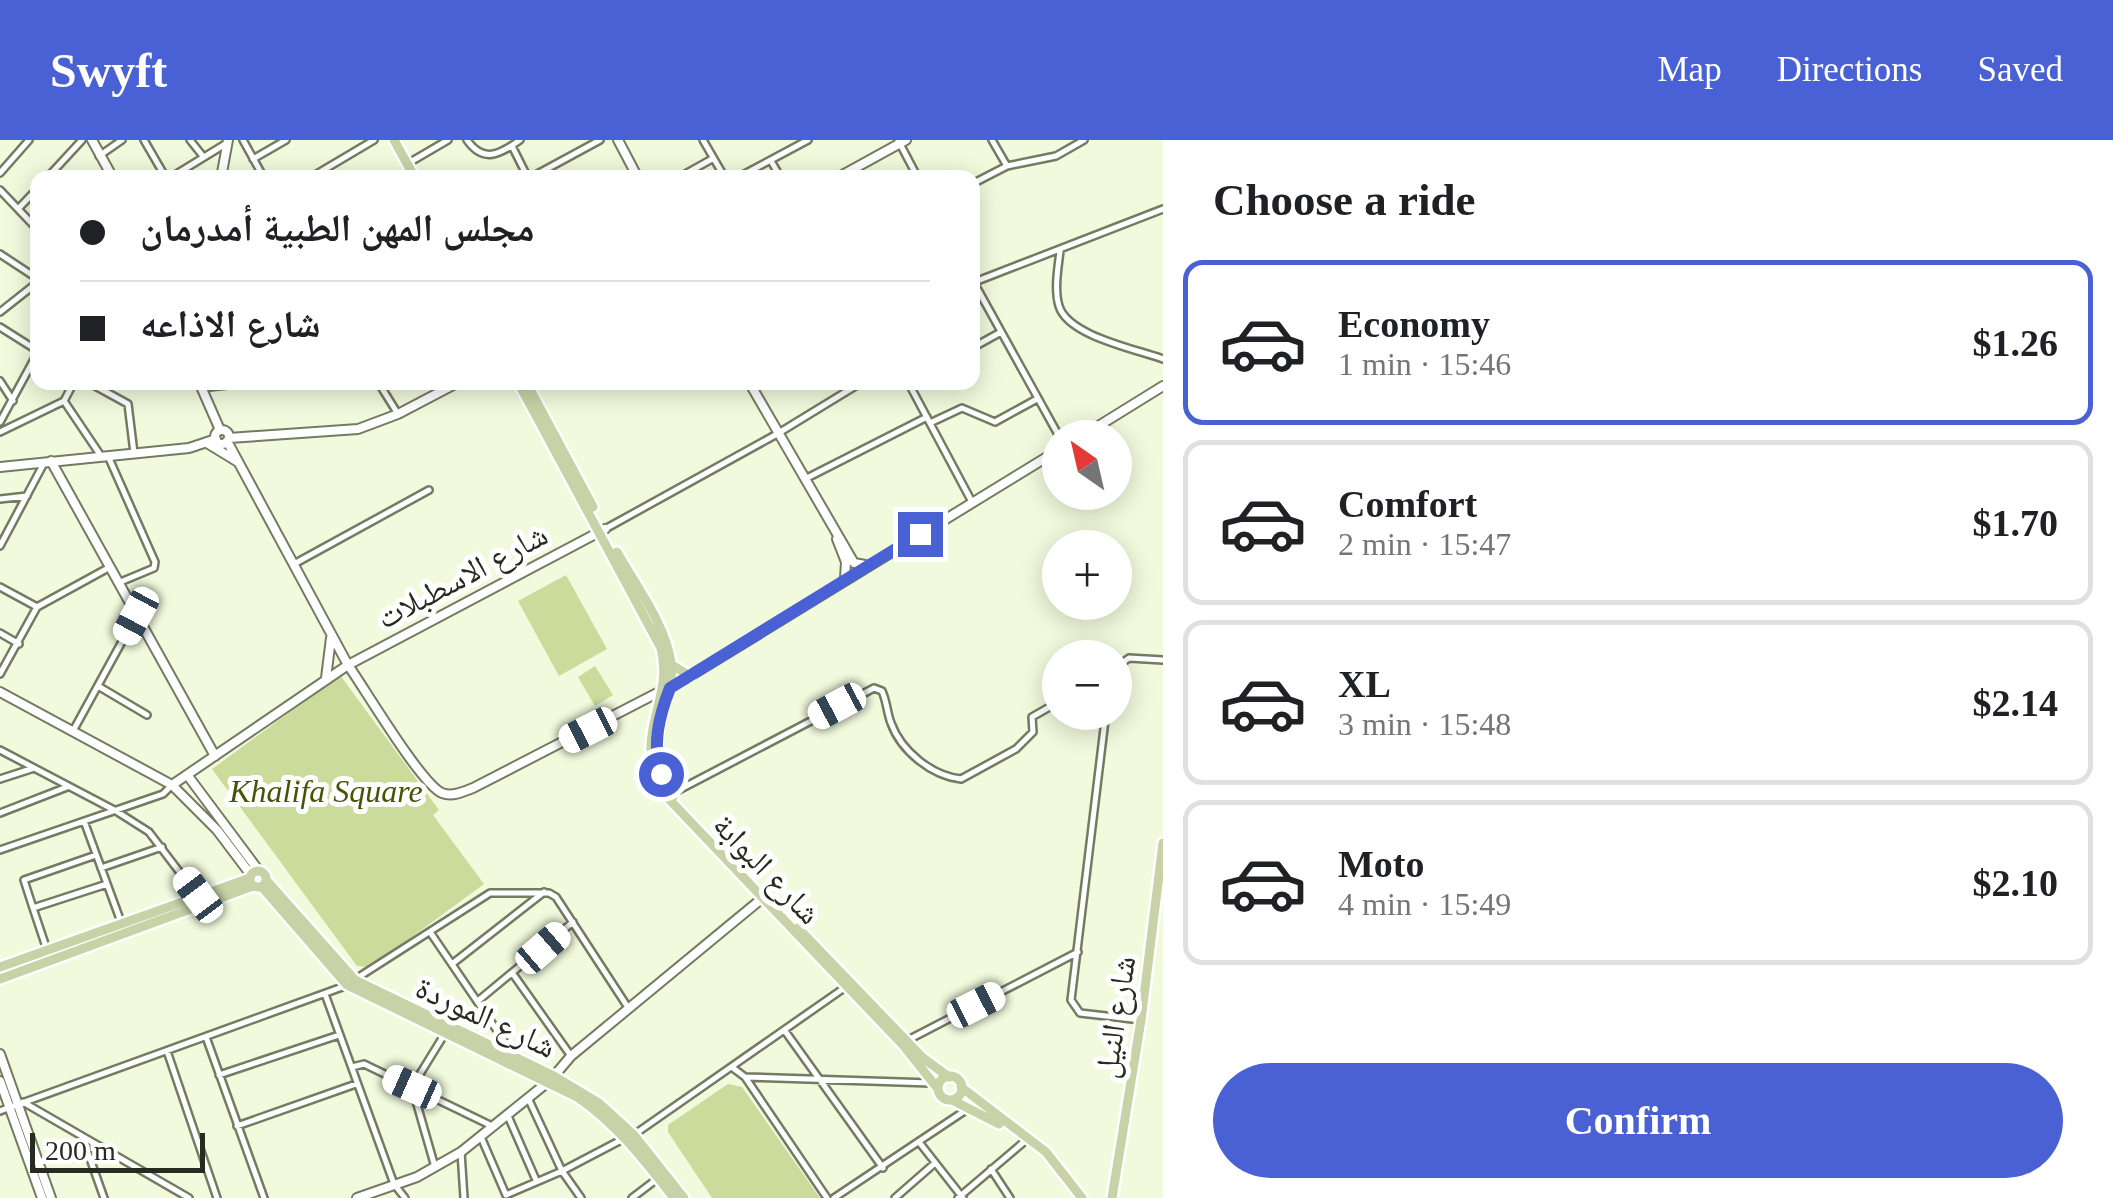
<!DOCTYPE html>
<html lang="en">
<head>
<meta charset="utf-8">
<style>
	:root { --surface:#fff; --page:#f2f2f2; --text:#202124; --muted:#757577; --line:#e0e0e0; --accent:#4961d5 }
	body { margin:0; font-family:"Times New Roman","Noto Naskh Arabic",serif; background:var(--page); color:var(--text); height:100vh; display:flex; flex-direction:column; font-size:38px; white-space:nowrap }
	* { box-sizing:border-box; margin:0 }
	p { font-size:32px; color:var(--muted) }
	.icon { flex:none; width:55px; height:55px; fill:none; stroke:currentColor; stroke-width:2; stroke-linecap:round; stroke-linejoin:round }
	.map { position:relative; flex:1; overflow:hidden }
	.drawer { display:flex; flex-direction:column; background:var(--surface); width:950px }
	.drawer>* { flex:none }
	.guide { position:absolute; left:30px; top:30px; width:950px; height:220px; border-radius:20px; box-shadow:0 5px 25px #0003; display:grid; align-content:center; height:220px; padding:0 50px; background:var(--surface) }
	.needle { width:65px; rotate:326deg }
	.buttons { position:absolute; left:1042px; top:280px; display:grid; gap:20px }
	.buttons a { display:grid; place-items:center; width:90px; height:90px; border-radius:50%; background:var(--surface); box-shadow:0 5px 25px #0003; font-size:50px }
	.scale { position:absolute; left:30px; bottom:25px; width:175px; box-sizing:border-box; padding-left:10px; border:5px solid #282b20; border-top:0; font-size:28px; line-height:35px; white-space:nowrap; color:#282b20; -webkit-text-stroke:8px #fff; paint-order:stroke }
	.end { position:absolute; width:45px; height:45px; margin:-22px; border:12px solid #4961d5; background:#fff; box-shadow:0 0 0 5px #fff }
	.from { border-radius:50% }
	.car { position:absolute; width:30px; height:60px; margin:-30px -15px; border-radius:12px; box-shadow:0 0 8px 2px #0007; background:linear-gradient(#fff 24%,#345 0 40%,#fff 0 76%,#345 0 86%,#fff 0) }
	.guide b { display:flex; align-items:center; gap:35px; height:95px; font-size:38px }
	.guide b+b { border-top:2px solid var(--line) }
	.guide i { width:25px; height:25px; background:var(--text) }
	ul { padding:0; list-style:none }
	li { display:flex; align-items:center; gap:30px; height:165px; margin:0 20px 15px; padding:0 30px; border:5px solid var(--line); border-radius:20px }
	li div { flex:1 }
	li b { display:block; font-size:38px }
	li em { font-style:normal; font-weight:800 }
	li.selected { border-color:var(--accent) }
	li>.icon { width:90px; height:90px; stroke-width:1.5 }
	h2 { padding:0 50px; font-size:45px; line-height:120px }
	.cta { display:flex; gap:20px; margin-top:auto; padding:20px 50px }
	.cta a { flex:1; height:115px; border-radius:60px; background:var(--accent); color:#fff; font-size:40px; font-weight:800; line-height:115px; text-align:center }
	header { display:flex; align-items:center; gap:60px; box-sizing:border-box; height:140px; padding:0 50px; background:var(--accent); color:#fff }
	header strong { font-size:48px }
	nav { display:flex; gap:55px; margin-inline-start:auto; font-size:35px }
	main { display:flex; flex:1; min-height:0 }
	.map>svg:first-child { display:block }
	.green { fill:#cadb9c }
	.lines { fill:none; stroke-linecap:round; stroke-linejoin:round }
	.street-casing { stroke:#747b62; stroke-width:10 }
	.secondary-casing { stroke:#747b62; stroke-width:12 }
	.primary-casing { stroke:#fff; stroke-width:14 }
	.street { stroke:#fff; stroke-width:5 }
	.secondary { stroke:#fff; stroke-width:8 }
	.primary { stroke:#c7d3a6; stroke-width:9 }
	.route { stroke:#4961d5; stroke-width:12 }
	.labels { text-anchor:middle; stroke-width:10; stroke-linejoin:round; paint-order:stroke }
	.street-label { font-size:32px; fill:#282b20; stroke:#fff }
	.park-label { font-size:32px; font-style:italic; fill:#465409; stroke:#fff }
</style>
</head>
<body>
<header>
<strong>Swyft</strong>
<nav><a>Map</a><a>Directions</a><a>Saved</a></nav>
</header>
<main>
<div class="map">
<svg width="1163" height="1058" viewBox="0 0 1163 1058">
	<rect width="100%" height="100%" fill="#f1fadd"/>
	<path class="green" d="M566,435L607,509L559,536L518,461Z
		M595,526L613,555L595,566L578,537Z
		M340,535L439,670L433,675L484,744L371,827L357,826L212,629Z
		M728,944L742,947L820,1058H712L668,992V985Z"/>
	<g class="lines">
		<g class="street-casing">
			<path id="street" d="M144,0L166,38
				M190,0L202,15
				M243,0L264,38
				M467,0C483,23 499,15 520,0
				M703,0L725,38
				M898,0L918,38
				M992,0L1007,26
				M512,6L528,38
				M99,16L122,0
				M253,19L286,0
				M771,21L781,38
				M407,24L448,0
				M0,33L29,0
				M47,38L82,0
				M170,38L227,3
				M310,38L374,0
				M530,38L600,0
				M678,38L712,19
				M737,38L808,0
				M972,44L1007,26L1056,16L1084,0
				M0,50L38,90
				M18,69L38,48
				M1060,111C1058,128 1054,149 1059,166C1068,196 1136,209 1163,219
				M0,114L38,139
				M972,139L1060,298
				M972,143L1163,69
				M0,172L38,142
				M0,187L38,211
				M972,208L1001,192
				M0,241L13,261
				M74,242L64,261L101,316
				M88,242L128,264L134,313
				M378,242L398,274
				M908,242L972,362
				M201,248L253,242
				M0,282L38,212
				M930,283L962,268L995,282L1037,259
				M0,292L64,261
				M108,316L155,422L154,428L118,443
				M805,339L927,277
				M0,359L27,356
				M605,389L777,294L862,242
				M0,406L43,325
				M294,424L429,350
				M0,447L37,467L110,427
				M0,493L19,504
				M1115,528L1129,518L1163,520
				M0,534L37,467
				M98,546L147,575
				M1106,572L1071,860L1080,873L1141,880
				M73,591L136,476
				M0,610L116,671L149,692L197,755
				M0,639L34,628
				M673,653L874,548L882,551C887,562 887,573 891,583C901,611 932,636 961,639L1016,609L1033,592L1032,577L1060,561
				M0,673L67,647
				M84,681L121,782
				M0,710L163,654L172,645
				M96,715L24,740L33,768L107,744
				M101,728L162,707
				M33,768L47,810
				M430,792L513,914
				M452,824L544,752
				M513,834L571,916
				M354,840L490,753H549L556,757L629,869
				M325,854L394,1044L405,1058
				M479,860L573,782
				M785,891L883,1028
				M206,897L264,1058
				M908,900L1078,812
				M167,911L217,1058
				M352,927L364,924L492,986
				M733,928L745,937L931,943
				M219,935L339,895
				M745,937L827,1058
				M529,960L562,1031L581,1058
				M23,962L189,1058
				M0,971L345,846
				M508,976L536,1040
				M237,986L356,944
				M635,994L847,846
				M82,996L104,1058
				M481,997L506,1055
				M919,1002L963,1058
				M461,1012L464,1058
				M435,1027L412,947L444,895
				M991,1029L1010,1058
				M506,1055L562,1031L625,998
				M632,1058L657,1039
				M834,1058L969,968
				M895,1058L935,1023
				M958,1058L1025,1001"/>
		</g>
		<g class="secondary-casing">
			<path id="secondary" d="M92,0L113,38
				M618,0L638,38
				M221,38L228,0
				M837,38L906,0
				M199,242L220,290
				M749,242L854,423L865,425
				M215 297a7 7 0 1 1 14 0a7 7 0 1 1-14 0Z
				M229,298L358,289L398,274L459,242
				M1079,298L1163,246
				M207,303L238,322
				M51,321L215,616
				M0,327L189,308L216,299
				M605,389L348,525C365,549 421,644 442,653C452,657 463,652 473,648L690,536L1060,309
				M837,399L846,422L845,438
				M326,538L331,498
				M0,552L172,645L217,690L251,735
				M188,636L259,731
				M172,645L348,525L227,301
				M0,914L51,1058
				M554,936L571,916L765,756
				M0,941L42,1058
				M357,1058L417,1037L461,1012L548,942"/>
		</g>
		<g class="primary-casing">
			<path id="primary" d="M394,0L415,38
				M518,242L661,508C675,564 629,594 665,655L903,905L938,949
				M526,242L593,367
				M617,412C636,446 666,485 671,523C673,537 669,548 665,561C654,596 653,626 673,657
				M672,525L690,536
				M250 739a8 8 0 1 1 16 0a8 8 0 1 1-16 0Z
				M267,741L355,840L554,936L599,963L634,995L684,1058
				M262,747L347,845L577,957C617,984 644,1020 674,1058
				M798,788L923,918L949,937
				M0,827L250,738
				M0,839L253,746
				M938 948a12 12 0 1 1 24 0a12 12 0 1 1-24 0Z
				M961,947L1046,1012L1082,1058
				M952,960L999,984
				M1112,1058L1141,880L1163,703"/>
		</g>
		<use href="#street" class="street"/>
		<use href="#secondary" class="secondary"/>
		<use href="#primary" class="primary"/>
	</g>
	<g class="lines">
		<path class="route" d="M661,634C652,604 659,576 670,548L920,394"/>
	</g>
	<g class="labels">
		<g class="street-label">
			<text transform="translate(462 436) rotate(-28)" y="11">شارع الاسطبلات</text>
			<text transform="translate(767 729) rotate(46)" y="11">شارع البوابة</text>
			<text transform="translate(486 877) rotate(25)" y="11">شارع الموردة</text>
			<text transform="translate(1115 877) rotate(-81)" y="11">شارع النيل</text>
		</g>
		<g class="park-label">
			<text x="326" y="662">Khalifa Square</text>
		</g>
	</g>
</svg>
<div class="buttons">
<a><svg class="needle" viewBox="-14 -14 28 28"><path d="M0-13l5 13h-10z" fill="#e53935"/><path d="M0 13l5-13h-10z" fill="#757577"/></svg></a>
<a>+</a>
<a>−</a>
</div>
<div class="scale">200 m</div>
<i class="end from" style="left:661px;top:634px"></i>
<i class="end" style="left:920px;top:394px"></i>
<i class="car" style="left:136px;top:476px;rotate:208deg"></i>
<i class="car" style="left:837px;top:566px;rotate:242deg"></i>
<i class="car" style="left:588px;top:590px;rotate:243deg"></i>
<i class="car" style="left:198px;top:755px;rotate:323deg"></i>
<i class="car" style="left:543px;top:808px;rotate:49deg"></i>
<i class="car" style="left:976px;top:865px;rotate:63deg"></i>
<i class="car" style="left:412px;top:947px;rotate:294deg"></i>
<div class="guide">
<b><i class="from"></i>مجلس المهن الطبية أمدرمان</b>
<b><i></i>شارع الاذاعه</b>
</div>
</div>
<section class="drawer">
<h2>Choose a ride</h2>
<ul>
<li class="selected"><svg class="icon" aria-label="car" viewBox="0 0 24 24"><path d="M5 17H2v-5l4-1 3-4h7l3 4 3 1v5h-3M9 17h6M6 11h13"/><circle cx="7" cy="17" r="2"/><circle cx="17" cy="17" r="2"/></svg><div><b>Economy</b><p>1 min · 15:46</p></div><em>$1.26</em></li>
<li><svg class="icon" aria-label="car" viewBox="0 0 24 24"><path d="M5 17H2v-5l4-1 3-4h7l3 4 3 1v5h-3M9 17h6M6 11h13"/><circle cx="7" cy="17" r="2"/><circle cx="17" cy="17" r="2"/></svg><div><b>Comfort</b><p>2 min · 15:47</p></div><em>$1.70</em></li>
<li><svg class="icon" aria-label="car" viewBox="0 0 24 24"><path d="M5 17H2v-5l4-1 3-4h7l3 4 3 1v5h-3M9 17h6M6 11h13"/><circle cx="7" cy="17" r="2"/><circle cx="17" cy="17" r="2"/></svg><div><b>XL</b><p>3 min · 15:48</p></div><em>$2.14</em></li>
<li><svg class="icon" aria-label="car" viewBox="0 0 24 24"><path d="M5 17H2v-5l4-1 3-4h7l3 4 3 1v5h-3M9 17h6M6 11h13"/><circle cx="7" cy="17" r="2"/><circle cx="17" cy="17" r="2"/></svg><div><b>Moto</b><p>4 min · 15:49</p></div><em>$2.10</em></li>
</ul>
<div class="cta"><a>Confirm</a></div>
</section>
</main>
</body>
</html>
